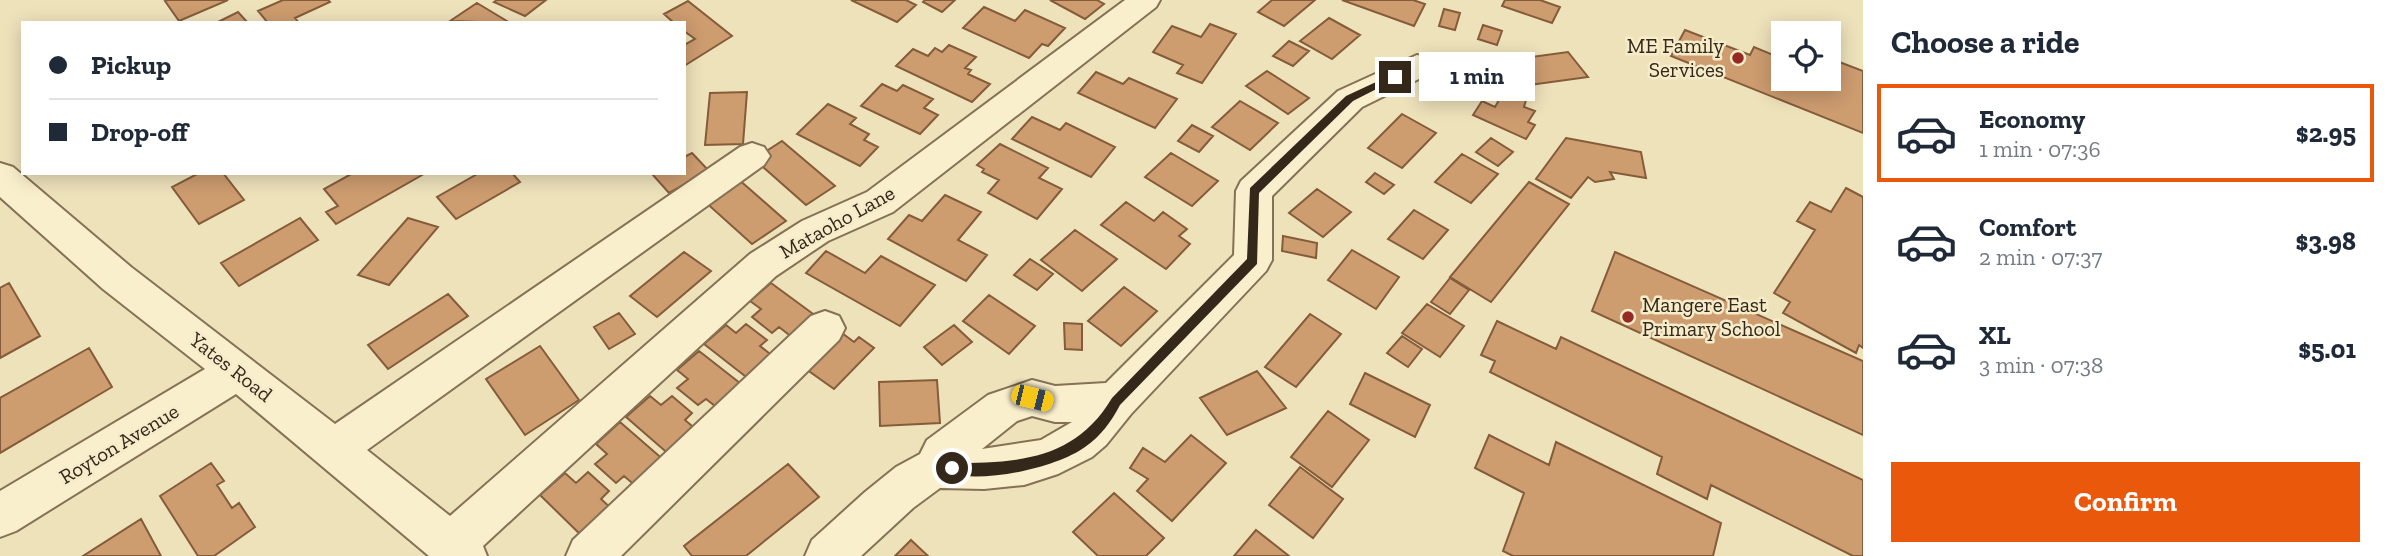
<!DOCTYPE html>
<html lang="en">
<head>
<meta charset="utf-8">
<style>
	:root { --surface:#fff; --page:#f2f2f3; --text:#1f2937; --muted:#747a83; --line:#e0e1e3; --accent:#ea580c }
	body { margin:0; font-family:"Zilla Slab",serif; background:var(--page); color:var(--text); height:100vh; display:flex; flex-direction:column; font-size:26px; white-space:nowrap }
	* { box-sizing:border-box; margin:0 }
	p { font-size:23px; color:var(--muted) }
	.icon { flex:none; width:38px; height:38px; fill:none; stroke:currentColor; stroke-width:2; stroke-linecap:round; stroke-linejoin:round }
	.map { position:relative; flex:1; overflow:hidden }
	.drawer { display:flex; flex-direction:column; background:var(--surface); width:525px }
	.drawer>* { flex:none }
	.top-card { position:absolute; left:21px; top:21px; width:665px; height:154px; border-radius:0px; box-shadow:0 4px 18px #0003; display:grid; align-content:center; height:154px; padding:0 28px; background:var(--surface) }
	.tools { position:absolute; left:1771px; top:21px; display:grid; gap:14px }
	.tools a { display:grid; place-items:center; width:70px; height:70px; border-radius:0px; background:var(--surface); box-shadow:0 4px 18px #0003; font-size:35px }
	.end { position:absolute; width:32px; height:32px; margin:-16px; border:9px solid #34281a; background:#fff; box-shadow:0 0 0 4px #fff }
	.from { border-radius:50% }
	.bubble { position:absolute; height:49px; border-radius:0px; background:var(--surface); box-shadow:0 4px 18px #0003; font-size:23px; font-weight:700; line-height:49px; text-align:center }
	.car { position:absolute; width:21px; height:42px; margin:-21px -10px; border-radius:9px; box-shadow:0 0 5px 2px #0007; background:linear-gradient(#f5c518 24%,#345 0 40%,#f5c518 0 76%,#345 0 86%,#f5c518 0) }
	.top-card b { display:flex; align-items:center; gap:24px; height:66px; font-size:26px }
	.top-card b+b { border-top:2px solid var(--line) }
	.top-card i { width:18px; height:18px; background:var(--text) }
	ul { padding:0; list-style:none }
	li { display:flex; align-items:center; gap:21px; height:98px; margin:0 14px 10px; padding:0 14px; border:4px solid transparent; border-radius:0px }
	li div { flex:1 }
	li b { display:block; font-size:26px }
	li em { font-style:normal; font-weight:700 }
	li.active { border-color:var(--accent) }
	li>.icon { width:63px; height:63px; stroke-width:1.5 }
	h2 { padding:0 28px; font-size:32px; line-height:84px }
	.button { display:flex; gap:14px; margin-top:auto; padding:14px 28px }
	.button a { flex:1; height:80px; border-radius:0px; background:var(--accent); color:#fff; font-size:28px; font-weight:700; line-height:80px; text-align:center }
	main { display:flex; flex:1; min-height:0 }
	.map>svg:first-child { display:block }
	.building { fill:#cd9c6f; stroke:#855c3a; stroke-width:2 }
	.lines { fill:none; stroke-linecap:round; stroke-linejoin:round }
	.minor-casing { stroke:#857155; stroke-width:4 }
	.minor { fill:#f9efcd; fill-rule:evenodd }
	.route { fill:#34281a }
	.poi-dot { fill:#952a24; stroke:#f6ecca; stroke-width:2.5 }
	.labels { text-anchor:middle; stroke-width:5; stroke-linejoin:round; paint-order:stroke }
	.poi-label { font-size:21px; fill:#34281a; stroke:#f6ecca; text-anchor:end }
	.street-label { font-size:21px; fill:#34281a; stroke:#f6ecca }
</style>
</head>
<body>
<main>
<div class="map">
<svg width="1863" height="556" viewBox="0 0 1863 556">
	<rect width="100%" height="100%" fill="#eee2bb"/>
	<path class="building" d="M168,0H228L179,21L165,1Z
		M283,0H328L330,2L295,18L299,23H268L258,11Z
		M497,0H546L525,16L494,2Z
		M851,0H906L916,5L897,22Z
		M925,0H955L942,12L923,2Z
		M1050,0H1097L1104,4L1085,19Z
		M1272,0H1315L1284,26L1258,12Z
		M1342,0H1413L1425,4L1414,26Z
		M1505,0H1540L1560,7L1552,23L1502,6Z
		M688,1L732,36L684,66V45L695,39L684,31V23H674L664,14Z
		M477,3L510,23L450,21Z
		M984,7L1015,21L1025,10L1065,28L1048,46L1042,44L1029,58L963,28Z
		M1444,9L1460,13L1455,30L1439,26Z
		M238,12L248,23H216Z
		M1329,18L1360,35L1332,59L1300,41Z
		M1210,24L1236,34L1202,83L1177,73L1183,65L1153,52L1172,26L1201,37Z
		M1483,25L1502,31L1497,45L1478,39Z
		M1685,30L1750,55L1754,47L1783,59V79H1829V58L1863,71V133L1671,56Z
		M1289,41L1309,51L1293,66L1273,56Z
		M949,45L976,57L965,68L971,70L968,74L990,84L972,102L896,66L913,49L928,56L935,48L942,52Z
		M1568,52L1588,77L1514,87L1495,62Z
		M1267,71L1309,98L1288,114L1246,86Z
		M1096,72L1123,84L1129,78L1177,99L1155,128L1078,93Z
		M882,84L897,91L903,85L933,99L924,108L938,115L920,134L861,106Z
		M747,92L743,144L705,145L710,93Z
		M1503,93L1526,100L1524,107L1535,111L1528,122L1535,125L1526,139L1473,115L1482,101L1495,107Z
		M1240,101L1278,123L1250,150L1212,127Z
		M828,104L856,118L850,124L869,134L864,140L878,147L860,166L797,134Z
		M1402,114L1436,133L1402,168L1368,148Z
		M1032,117L1060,130L1066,123L1115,147L1091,177L1012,139Z
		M1192,125L1213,136L1199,152L1178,141Z
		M1491,138L1513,152L1498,166L1476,152Z
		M1566,138L1641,152L1646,178L1610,172L1614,179L1595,182L1588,177L1571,198L1536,179Z
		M782,141L835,186L806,205L754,159Z
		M1000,144L1048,168L1039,178L1062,189L1037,219L988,193L999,180L982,172L984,169L977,165Z
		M692,153L709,171L669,193L652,174L684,173V157Z
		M1171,153L1218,181L1192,206L1145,177Z
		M1462,154L1498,174L1471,203L1435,182Z
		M199,173H223L244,200L199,224L172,187Z
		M353,173H420L422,175L336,224L326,212L338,206L324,189Z
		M479,173H512L520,182L456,219L437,197Z
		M1375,173L1394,185L1384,194L1366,182Z
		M737,178L786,221L752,244L703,200Z
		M1529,182L1569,204L1491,302L1450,277Z
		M1846,188L1863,197V348L1859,345L1856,353L1783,313L1790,302L1774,293L1815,230L1797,221L1810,202L1831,212Z
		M1317,189L1351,212L1323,237L1289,213Z
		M945,195L981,212L958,240L987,255L966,281L888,239L909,215L922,221Z
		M1126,202L1154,221L1163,212L1187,229L1179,236L1190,244L1166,269L1101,225Z
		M1414,210L1448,230L1423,259L1388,239Z
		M300,218L318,240L239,286L221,263Z
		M408,218L438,227L389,285L358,275Z
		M1075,230L1117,259L1082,291L1041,260Z
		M1283,236L1317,243L1316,258L1282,251Z
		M1352,250L1399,277L1376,309L1328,280Z
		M826,251L865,273L881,256L935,285L900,326L806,273Z
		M684,252L711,271L657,317L630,296Z
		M1615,252L1863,361V435L1592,311Z
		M1030,259L1053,274L1037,290L1014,275Z
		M1450,278L1469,290L1450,314L1431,302Z
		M9,283L40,336L0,358V288Z
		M771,283L816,316L793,338L779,327L772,333L752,317L761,309L750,301Z
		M1124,287L1157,311L1121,346L1088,321Z
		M448,294L468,316L388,369L368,345Z
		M989,295L1035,326L1009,354L963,321Z
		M1427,304L1464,326L1440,357L1402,333Z
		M619,313L635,334L609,349L594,327Z
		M1310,314L1341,334L1296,387L1265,367Z
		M1497,321L1556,349L1561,337L1863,480V556H1853L1711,485L1707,499L1657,474L1662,457L1490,372L1495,361L1481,355Z
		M1064,323L1082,324V350L1065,349Z
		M746,324L767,340L760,346L774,357L750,380L704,344L726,325L736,333Z
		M954,325L972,342L942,365L924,347Z
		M842,333L854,342L859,337L874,348L834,389L806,369Z
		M1402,336L1422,349L1408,367L1387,353Z
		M540,346L579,400L525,435L486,379Z
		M89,348L112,387L0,453V398Z
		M699,351L745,387L720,410L706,399L698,405L677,388L688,379L677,370Z
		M1257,371L1286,408L1227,435L1200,398Z
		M1365,373L1430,405L1415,437L1350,404Z
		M937,380L940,423L880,426L879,382Z
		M650,396L661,405L672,396L692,413L685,420L699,432L672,457L626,417Z
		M1328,411L1369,440L1332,487L1291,457Z
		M620,422L666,462L638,488L624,476L616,483L595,464L607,454L596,444Z
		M1191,435L1226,463L1172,521L1137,491L1148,479L1130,468L1143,448L1165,462Z
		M1489,435L1549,465L1556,442L1721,523L1713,556H1513L1503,551L1524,493L1475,468Z
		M211,463L224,481L217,485L232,508L239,503L255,527L214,556H198L160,496Z
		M788,464L819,497L746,556H692L684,546Z
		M1300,467L1343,499L1313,538L1269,505Z
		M588,472L609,491L601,499L615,512L586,540L540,495L565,473L576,483Z
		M1114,493L1164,538L1146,556H1098L1073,532Z
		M141,519L161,556H83Z
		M1256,530L1289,556H1234Z
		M911,540L928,556H895Z"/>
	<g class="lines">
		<g class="minor-casing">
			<path id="minor" d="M1125,0H1160L1156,7L893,212L828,241L776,276L483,546L487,556H429L236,394L16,531L0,537V491L205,369L103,289L0,197V163L13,167L131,267L335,424L740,147L752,143L764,147L770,156L764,165L367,450L450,516L750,254L802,221L867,192Z
				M1417,55L1429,58L1433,66L1429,74L1362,107L1272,196V260L1266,271L1131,414L1106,445L1092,457L1058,474L1024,485L984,489L940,488L913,508L861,556H805L812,540L865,492L896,467L920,454L927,440L988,395L1032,380L1055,386L1106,383L1234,255L1236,191L1241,181L1338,91ZM1032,416L1055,422H1072L1041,440L982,449L1017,421Z
				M825,311L839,316L845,328L839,340L621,556H566L573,540L811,316Z"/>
		</g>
		<use href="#minor" class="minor"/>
	</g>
	<path class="route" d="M1391,75L1400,77L1353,101L1259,193L1257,264L1120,405C1111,422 1101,436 1085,447C1056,468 982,484 947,473L945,468L952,463C1018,463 1075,460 1112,398L1247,259L1250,188L1346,96Z"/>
	<g class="poi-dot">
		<circle cx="1738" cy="58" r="7"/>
		<circle cx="1628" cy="317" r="7"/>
	</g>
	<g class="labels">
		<g class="poi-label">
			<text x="1724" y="53">ME Family<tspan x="1724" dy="24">Services</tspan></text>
			<text x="1642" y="312" text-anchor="start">Mangere East<tspan x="1642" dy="24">Primary School</tspan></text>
		</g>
		<g class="street-label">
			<text transform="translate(837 222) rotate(-29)" y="7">Mataoho Lane</text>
			<text transform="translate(231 367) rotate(38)" y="7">Yates Road</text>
			<text transform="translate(119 444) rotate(-31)" y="7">Royton Avenue</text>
		</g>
	</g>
</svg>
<div class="tools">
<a><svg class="icon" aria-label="locate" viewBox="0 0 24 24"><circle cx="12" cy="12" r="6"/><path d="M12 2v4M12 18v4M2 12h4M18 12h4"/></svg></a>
</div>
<i class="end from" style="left:952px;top:468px"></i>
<i class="end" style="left:1395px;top:77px"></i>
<div class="bubble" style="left:1419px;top:52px;width:116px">1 min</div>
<i class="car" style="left:1032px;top:398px;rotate:104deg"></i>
<div class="top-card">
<b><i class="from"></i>Pickup</b>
<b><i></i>Drop-off</b>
</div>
</div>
<section class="drawer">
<h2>Choose a ride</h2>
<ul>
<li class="active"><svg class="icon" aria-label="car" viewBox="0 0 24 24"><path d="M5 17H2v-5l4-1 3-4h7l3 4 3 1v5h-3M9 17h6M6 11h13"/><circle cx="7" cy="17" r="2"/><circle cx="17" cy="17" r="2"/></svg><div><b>Economy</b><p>1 min · 07:36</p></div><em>$2.95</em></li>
<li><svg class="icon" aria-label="car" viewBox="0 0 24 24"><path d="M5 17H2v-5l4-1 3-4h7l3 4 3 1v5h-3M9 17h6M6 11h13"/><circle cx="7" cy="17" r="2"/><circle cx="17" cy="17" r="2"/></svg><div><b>Comfort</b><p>2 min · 07:37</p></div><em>$3.98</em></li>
<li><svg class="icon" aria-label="car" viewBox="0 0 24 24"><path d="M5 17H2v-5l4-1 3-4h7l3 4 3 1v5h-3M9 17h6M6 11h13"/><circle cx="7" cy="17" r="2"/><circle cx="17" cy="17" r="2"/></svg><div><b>XL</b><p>3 min · 07:38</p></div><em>$5.01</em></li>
</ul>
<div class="button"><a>Confirm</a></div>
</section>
</main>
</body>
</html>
